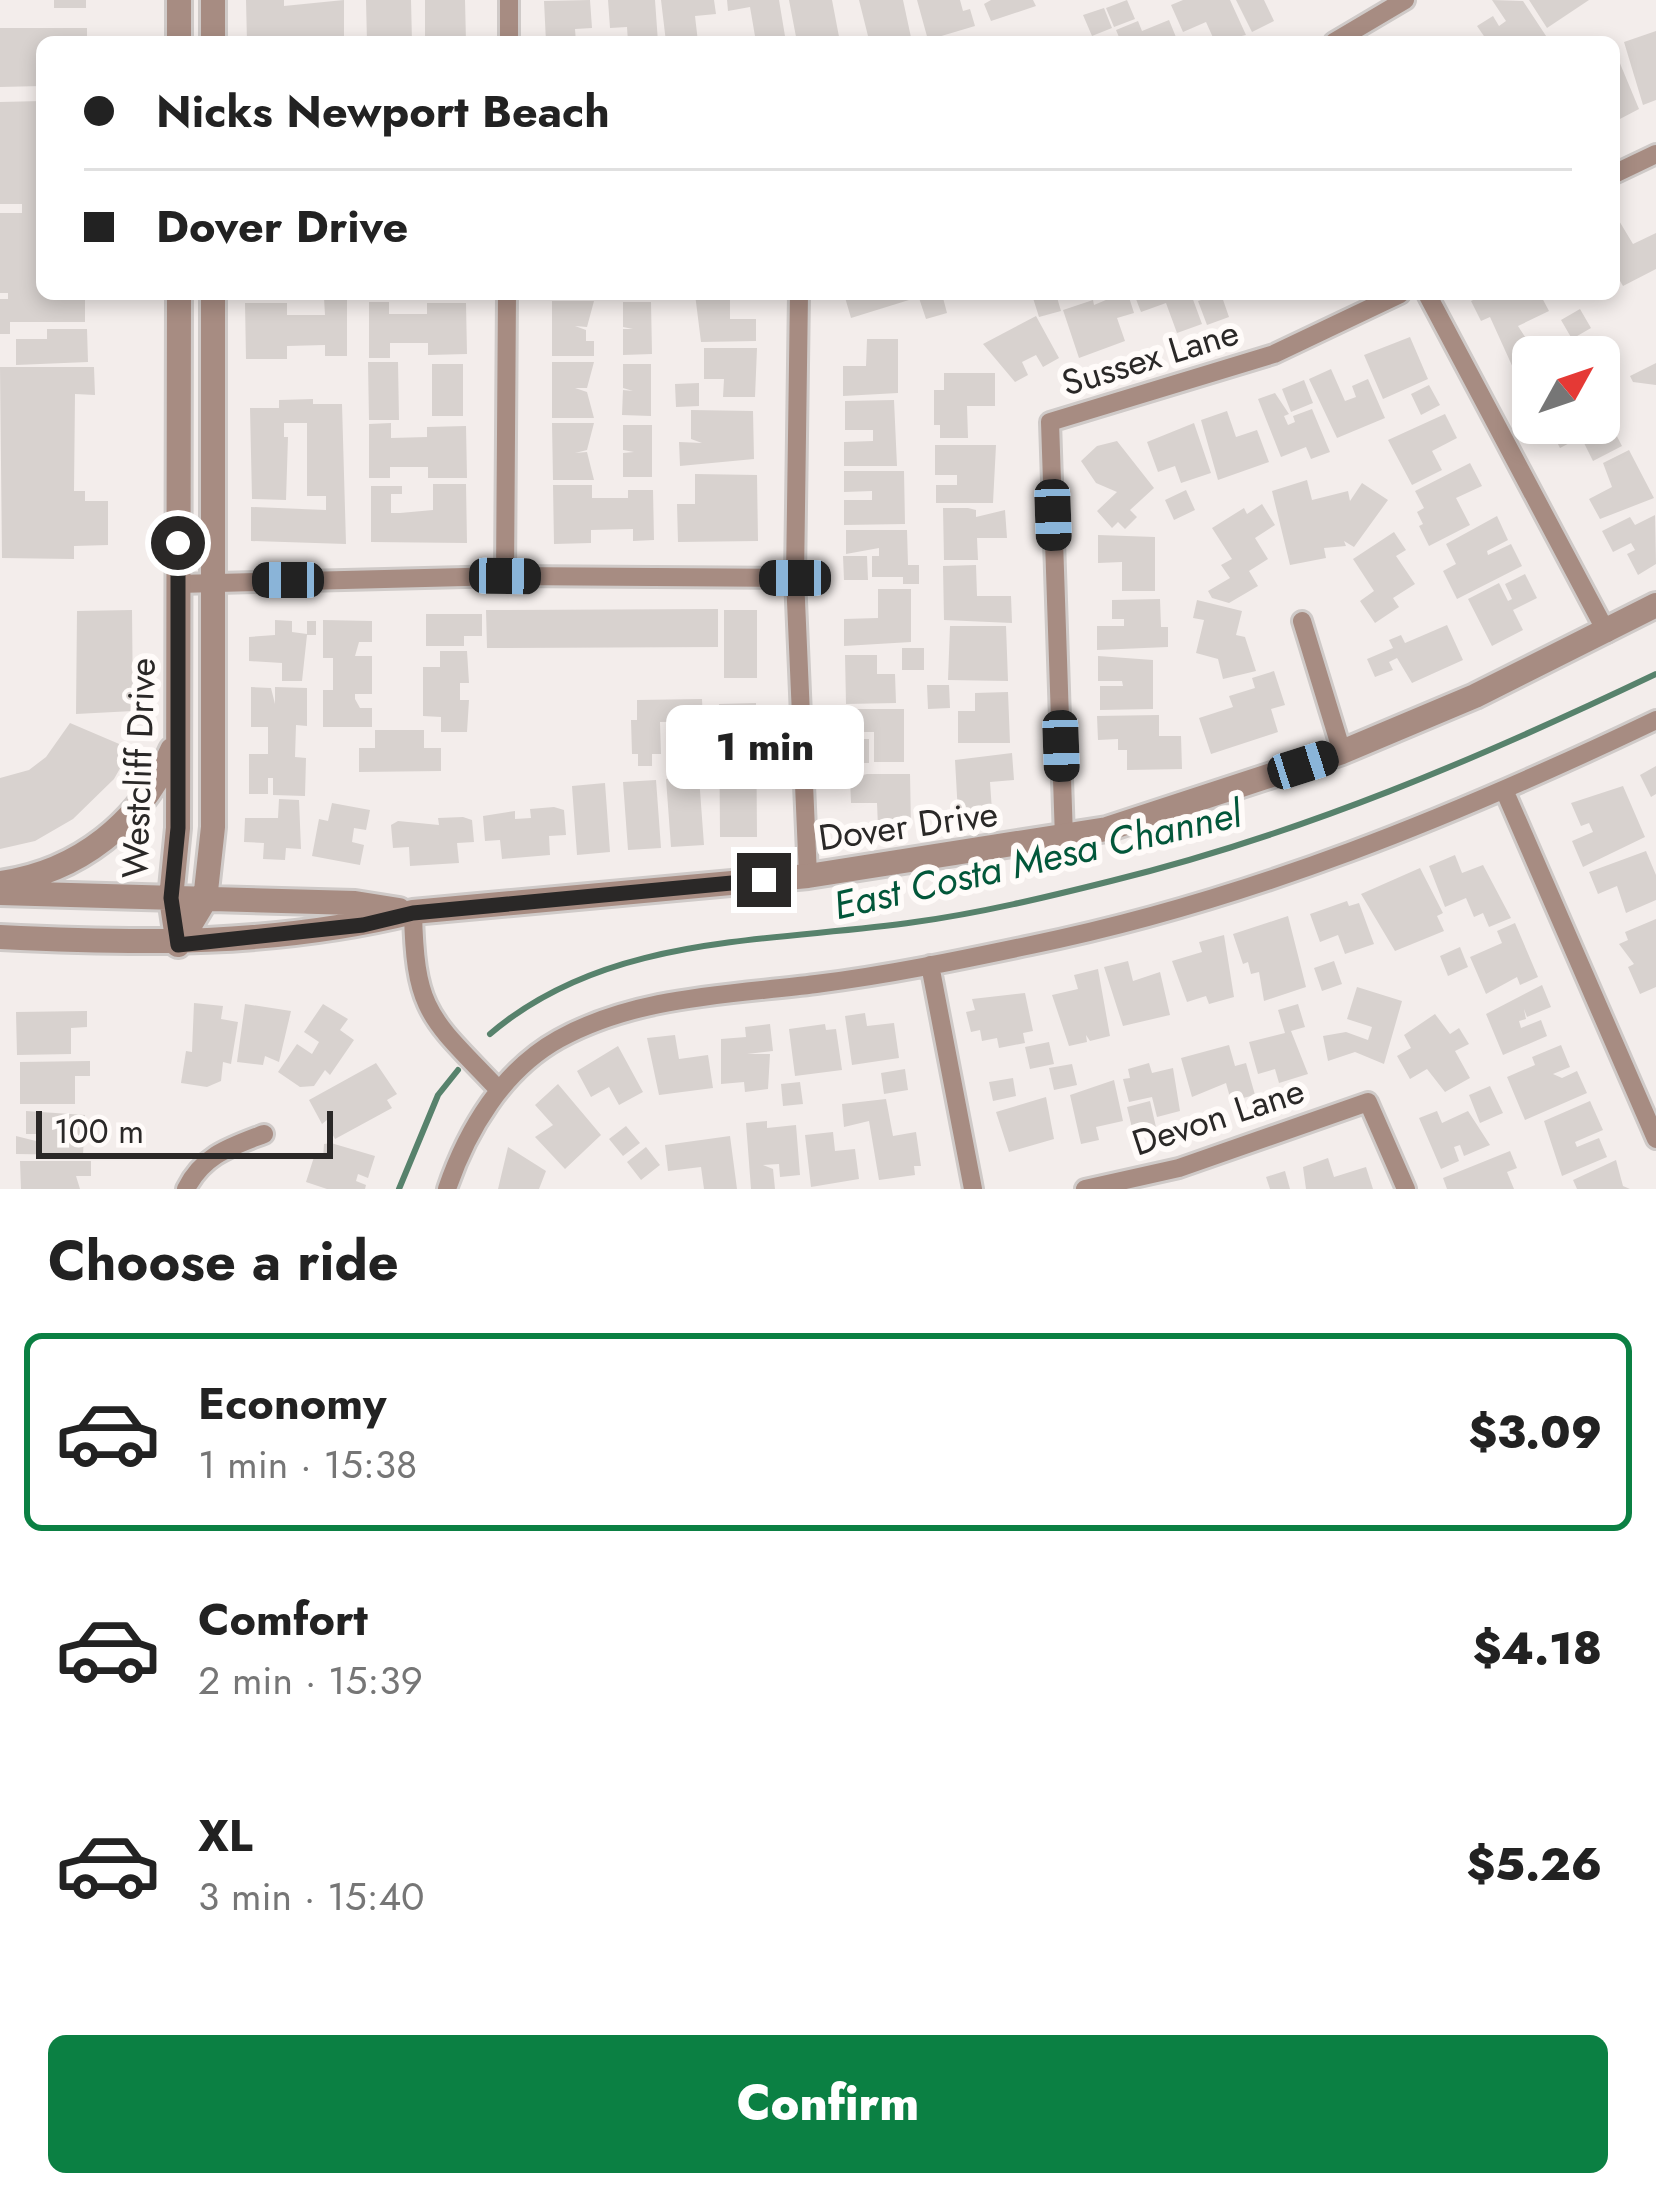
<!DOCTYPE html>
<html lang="en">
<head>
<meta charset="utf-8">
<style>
	:root { --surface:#fff; --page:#f2f2f2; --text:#222; --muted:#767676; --line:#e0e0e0; --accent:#0b8043 }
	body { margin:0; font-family:Jost,sans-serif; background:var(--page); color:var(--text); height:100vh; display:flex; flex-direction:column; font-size:45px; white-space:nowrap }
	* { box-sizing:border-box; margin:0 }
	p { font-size:39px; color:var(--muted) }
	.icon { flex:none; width:66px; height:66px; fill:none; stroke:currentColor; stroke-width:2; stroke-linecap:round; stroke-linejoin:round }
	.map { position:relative; height:1189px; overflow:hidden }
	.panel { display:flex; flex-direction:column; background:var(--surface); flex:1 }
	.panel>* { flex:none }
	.banner { position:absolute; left:36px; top:36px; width:1584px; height:264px; border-radius:18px; box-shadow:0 6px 18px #0003; display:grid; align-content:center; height:264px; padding:0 48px; background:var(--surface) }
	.needle { width:78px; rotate:50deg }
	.tools { position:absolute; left:1512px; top:336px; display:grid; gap:24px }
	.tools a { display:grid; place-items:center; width:108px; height:108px; border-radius:18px; background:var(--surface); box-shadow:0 6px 18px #0003; font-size:60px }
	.scale { position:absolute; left:36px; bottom:30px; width:297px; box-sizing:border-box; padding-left:12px; border:6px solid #2a2827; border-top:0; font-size:33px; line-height:42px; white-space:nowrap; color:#2a2827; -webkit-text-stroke:9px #fffbf9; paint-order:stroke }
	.end { position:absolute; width:54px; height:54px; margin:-27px; border:15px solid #2a2827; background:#fff; box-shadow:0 0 0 6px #fff }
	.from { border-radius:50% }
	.bubble { position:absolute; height:84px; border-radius:18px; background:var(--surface); box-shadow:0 6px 18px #0003; font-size:39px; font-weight:800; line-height:84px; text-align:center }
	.car { position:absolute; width:36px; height:72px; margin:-36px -18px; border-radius:15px; box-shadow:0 0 9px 3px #0007; background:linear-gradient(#222 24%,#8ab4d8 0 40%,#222 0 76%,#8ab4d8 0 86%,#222 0) }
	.banner b { display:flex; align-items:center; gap:42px; height:114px; font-size:45px }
	.banner b+b { border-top:3px solid var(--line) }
	.banner i { width:30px; height:30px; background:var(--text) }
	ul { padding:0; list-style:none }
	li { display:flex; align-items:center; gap:36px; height:198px; margin:0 24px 18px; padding:0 24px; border:6px solid transparent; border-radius:18px }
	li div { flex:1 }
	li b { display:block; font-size:45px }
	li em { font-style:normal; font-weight:800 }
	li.on { border-color:var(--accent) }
	li>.icon { width:108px; height:108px; stroke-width:1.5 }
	h2 { padding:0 48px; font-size:54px; line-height:144px }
	.action { display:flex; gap:24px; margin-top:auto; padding:24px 48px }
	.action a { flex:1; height:138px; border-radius:18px; background:var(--accent); color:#fff; font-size:48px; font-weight:800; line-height:138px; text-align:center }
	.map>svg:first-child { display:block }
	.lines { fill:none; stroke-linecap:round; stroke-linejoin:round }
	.stream { stroke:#57826c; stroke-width:6 }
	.building { fill:#d8d2cf }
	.minor-casing { stroke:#cfcac8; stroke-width:24 }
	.tertiary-casing { stroke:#cfcac8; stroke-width:30 }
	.minor { stroke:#a78c82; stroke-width:18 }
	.tertiary { stroke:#a78c82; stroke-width:24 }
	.route { stroke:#2a2827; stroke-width:15 }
	.labels { text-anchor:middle; stroke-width:12; stroke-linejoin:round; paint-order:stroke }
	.street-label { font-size:36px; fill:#2a2827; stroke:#fffbf9 }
	.water-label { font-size:39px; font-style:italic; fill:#02573a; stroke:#fffbf9 }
</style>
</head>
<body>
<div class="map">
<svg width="1656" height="1189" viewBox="0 0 1656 1189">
	<rect width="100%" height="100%" fill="#f3edeb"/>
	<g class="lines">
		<path class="stream" d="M490,1034C608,933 770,943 915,922C981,913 1047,897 1111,881C1302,834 1480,758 1656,674
			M399,1189L438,1095L458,1070"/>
	</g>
	<path class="building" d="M54,0H86V8H54Z
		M246,0H284V6L344,0V42H323V36L247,42Z
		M366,0H411L412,42H367Z
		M425,0H465L466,42H425Z
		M590,0L592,28L575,29L576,42H546L544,1Z
		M608,0H655L658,42H628L627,27L610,28Z
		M661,0H714L716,14L695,16L698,42H666Z
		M727,0H779L786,42H756L750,7L728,11Z
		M789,0H832L840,42H797Z
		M859,0H903L912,42H863L868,36Z
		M917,0H960L963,11L970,9L975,26L928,40Z
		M991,0H1033L1036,6L991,21L984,4Z
		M1127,0L1135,19L1114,27L1106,8Z
		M1183,0H1230L1246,35L1215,42L1206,22L1183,32L1171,5Z
		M1236,0H1264L1274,21L1252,32Z
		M1492,0L1523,1L1550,42H1488L1477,26L1493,16L1499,26L1506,21Z
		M1529,0H1589L1547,28Z
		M1104,8L1112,28L1092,36L1083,15Z
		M1169,20L1178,42H1121L1116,30L1138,21L1142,31Z
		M0,28H87V42H42V86L0,87Z
		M1656,31V100L1643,105L1624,42Z
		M1614,49L1639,109L1618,120L1614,112Z
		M42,101V294H85V322H10V334H0V299H8V293H0V213H22V204H0V102Z
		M1618,219L1633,244L1656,233V269L1623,286L1614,271Z
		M314,294H347V356H325V345L287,346V359H246L245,303H287V315H325L324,298Z
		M695,294H730V319H756V341L701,342Z
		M844,294H907L909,300L851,318Z
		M942,294L947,313L926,319L919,298Z
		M1056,294L1061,311L1039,317L1033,298Z
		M1120,294H1128L1134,313L1117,318L1125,341L1079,358L1063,310L1093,300L1094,305Z
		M1134,294H1191L1202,324L1177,333L1166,303L1141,312Z
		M1221,294L1229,317L1207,325L1198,301Z
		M1485,294H1540L1549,311L1518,326L1538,357L1514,370L1490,317L1481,321L1471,301Z
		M552,301H594L587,327L575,326L586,330V341H594V356H552Z
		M369,302H389V314H427V303H466L467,354L428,355V343H390V358H369Z
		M623,302H651L652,354L623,355V329H633L623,327Z
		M1580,309L1591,328L1572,339L1561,320Z
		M1036,316L1059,358L1043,367L1036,355L1022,362L1028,375L1015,382L983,344Z
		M47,329H87L88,362L16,365V339H47Z
		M1410,337L1428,379L1383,399L1364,355Z
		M867,339H898V393L843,396V366H866Z
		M704,348H757L755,397H723L724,379H704Z
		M368,362H398L399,420H369Z
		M552,362H594L587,388H575L587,392L594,418H552Z
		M1656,363V385L1633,382L1630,376Z
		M432,364H463V416H432Z
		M623,364H651V416L622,415L623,390L633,391L623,388Z
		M1609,365L1619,384L1600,393L1599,370Z
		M0,367H94L95,395L75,394L74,491H85V501H108V545L74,546V559L2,558Z
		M1331,369L1345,401L1356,397L1352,386L1368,379L1385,418L1337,438L1309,379Z
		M944,373H995V406H967L968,438H940V425H934V390H944Z
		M1304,380L1313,403L1291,412L1282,389Z
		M699,383V406L676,407L675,384Z
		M1429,385L1440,405L1421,415L1411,394Z
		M1275,393L1289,414L1284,416L1288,425L1295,422L1293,416L1312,409L1330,452L1311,459L1306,447L1281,457L1258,399Z
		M313,399V404H342L346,544L251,541V507L326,510V496H307V423H284V437H288L286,500L252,499L250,408H279V400Z
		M894,400L897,466H844V442L873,441V430H845V401Z
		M1599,402L1622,446L1593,461L1581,437L1560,448L1547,423H1599Z
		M691,410L753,411L754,459L680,466L679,442L702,443L691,439Z
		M1227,411L1236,437L1257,430L1269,462L1218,480L1201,420Z
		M1445,414L1457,438L1432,451L1442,470L1412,485L1388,440Z
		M391,423V438L427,437V427L466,426L467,478H428V467H390V478H369V424Z
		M552,423H594L587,450L575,453L587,452L594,480H553Z
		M1194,423L1211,473L1181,483L1175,466L1158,472L1147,442Z
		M623,425H652V477H623V453L634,452L623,450Z
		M1117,441L1154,488L1130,510L1137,517L1125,529L1118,522L1112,528L1097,511L1117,492L1096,483L1081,461L1097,446Z
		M935,445H996L993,503H936V485H957V475H935Z
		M1629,450L1654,498L1600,519L1589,499L1612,487L1603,463Z
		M1470,463L1482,486L1456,498L1470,525L1429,546L1419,526L1423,524L1417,512L1424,508L1415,491Z
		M844,471H904L905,524L844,525V500H872V491L844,492Z
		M695,474L757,475L758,541L678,542L677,504H695Z
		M1307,480L1312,500L1348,491L1350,501L1362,483L1388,500L1354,547L1344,541L1346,546L1324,548L1326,558L1290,565L1272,491Z
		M433,484H466L467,543L371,542V486H402V494H391V513H400L433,510Z
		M553,485H592V498H628V490H653L654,540L633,541V529L591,530V543L554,544Z
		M1186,490L1195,510L1174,520L1165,500Z
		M1262,504L1275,525L1255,538L1268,559L1249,571L1258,586L1229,603L1212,598L1208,591L1230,578L1221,565L1232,559L1212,528L1244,508L1247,514Z
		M943,508H968L976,510V517L1005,510L1007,538H977L978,560H944Z
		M1655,515L1656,564L1638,575L1627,554L1635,550L1631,543L1613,552L1602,531L1630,517L1635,525Z
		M1497,516L1508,540L1487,551L1488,555L1511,544L1522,566L1457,599L1443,571L1456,564L1446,544Z
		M846,530H907L908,565H919V584H903V577H872V556H879V548L846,554Z
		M1394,532L1406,550L1396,556L1415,584L1393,598L1399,607L1375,623L1360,601L1374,591L1353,559Z
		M1098,535L1155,537V591H1122V562L1098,563Z
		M843,556H867L868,580H844Z
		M976,565L977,596H1011L1012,623L944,620L943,566Z
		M1525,574L1537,598L1513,610L1523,630L1492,646L1468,599L1499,583L1508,601L1512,599L1505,584Z
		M878,589H911V642L844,646V619L878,618Z
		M1160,599L1161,627H1168V647L1097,650V626H1124V619H1112V600Z
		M1197,600L1242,611L1236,635L1245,637L1256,671L1223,679L1218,659L1196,653L1204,620L1193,618Z
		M718,609V647L487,648L486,610Z
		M132,610L133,711L76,714L77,611Z
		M724,610H757V678H724Z
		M426,614H482V636H464V646H426Z
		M275,620L292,621V632L307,634V621H316V635H307L302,681H282V663L249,661V637L275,635Z
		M323,620L372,621V642H359L355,656H372V694H355V699L360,708H372V727H323V690H333V658H323Z
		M1447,625L1463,660L1412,683L1397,658L1389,662L1393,670L1375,677L1367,659L1393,648L1389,640L1401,635L1405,643Z
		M950,626H1006L1008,681L948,680Z
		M902,648H924V670H902Z
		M440,651H467L469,683H460V700H469L467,732H441V717L423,716V667H440Z
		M845,655H877V674H895L896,703L846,704Z
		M1098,656L1153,660V709L1100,710V686H1123L1122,681H1098Z
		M1274,671L1285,705L1271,709L1278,732L1211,754L1199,718L1233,707L1229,696L1255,688L1252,678Z
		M927,685H949L950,708L928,709Z
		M251,687L271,688L275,704V687L307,688V726L296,725L295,757L306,758L305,796L273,795V778H268V794H249V754H268V727H251Z
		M1008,692L1010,743H958V711H975V693Z
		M702,699L703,721L660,722L661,754H652V766H638V754H632L631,720H637V700Z
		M756,703L757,837H720L719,704Z
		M846,709H904V762H874V732H846Z
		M1159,715V736H1181L1182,769L1127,770V750H1118V739L1098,740L1097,716Z
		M70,723L131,749L114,779L73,819L35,841L0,849V778L29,770L46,757Z
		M375,730H424V748H441V771L359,772V748H375Z
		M845,739H869V763H846Z
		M1012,753L1014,780L990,782L992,811L958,814L955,760Z
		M1656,766V794L1651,797L1640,775Z
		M867,774H910L911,827H878L877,803H851L850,778Z
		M699,777L704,845L671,847L666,779Z
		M656,780L661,848L628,850L623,782Z
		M605,783L610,852L577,855L572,786Z
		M1623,786L1645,837L1583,867L1572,841L1593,832L1589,823L1581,826L1571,803Z
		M279,799L299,800L301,849L286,848L285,860L263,859L264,843L244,842L245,818H278Z
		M332,803L370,810L366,830L354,828L352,842L364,845L360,865L312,856L319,819L328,821Z
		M554,807L564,810L566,835L549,836L550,855L502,859L500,840L485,841L483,816L515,811V819L531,818L530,809Z
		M463,817L472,820L474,842L457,843L459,863L410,866L409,847L393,848L391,825L398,821L439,825L438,818Z
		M1646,851L1656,875V900L1626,913L1617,886L1598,894L1589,872Z
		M1455,855L1462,873L1483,865L1511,918L1489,927L1483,913L1474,917L1466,898L1445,907L1429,866Z
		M1420,868L1443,913L1437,916L1444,931L1395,951L1361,894Z
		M1347,901L1349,906L1359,903L1374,944L1345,954L1338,935L1320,942L1310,914Z
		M1288,916L1306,987L1264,1001L1259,972L1251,974L1248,962L1243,964L1233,934Z
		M1656,919V987L1640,994L1628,967L1634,964L1619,944L1628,940L1625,932Z
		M1515,923L1538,977L1520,985L1517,977L1486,994L1470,957L1502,943L1497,931Z
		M1224,935L1234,997L1209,1004L1206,996L1187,1002L1172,961L1202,952L1199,942Z
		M1460,947L1468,967L1448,976L1440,956Z
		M1128,961L1133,981L1160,972L1170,1015L1123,1026L1104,967Z
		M1334,961L1342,984L1322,991L1314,968Z
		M1098,969L1110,1036L1090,1041L1086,1035L1087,1042L1069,1046L1052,995L1078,989L1074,975Z
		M1542,985L1551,1007L1527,1017L1524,1009L1526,1019L1519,1021L1521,1028L1541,1020L1547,1036L1503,1055L1486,1014Z
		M1357,987L1402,1001L1384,1064L1355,1052L1328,1061L1323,1036L1346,1032L1368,1040L1372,1027L1347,1019Z
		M1025,993L1033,1031L1023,1033L1025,1043L999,1048L997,1038L982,1041L980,1030L971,1032L966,1012L975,1010L972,999Z
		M194,1003L223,1006L221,1019L238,1022L231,1064L223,1062L221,1081L207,1087L181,1083L186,1051L192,1052Z
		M245,1004L291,1011L279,1062L265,1056L263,1065L237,1062Z
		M323,1004L348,1019L340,1030L354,1040L330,1075L325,1070L314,1086L300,1087L278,1072L297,1044L312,1054L319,1042L304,1032Z
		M1298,1004L1305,1027L1291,1031L1308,1074L1279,1083L1275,1069L1258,1074L1249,1042L1285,1033L1278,1010Z
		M87,1011V1027L71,1028V1054L17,1055L16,1012Z
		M865,1013L867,1026L894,1023L899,1058L852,1065L845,1016Z
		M1435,1014L1450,1034L1459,1028L1469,1044L1455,1051L1470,1078L1445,1092L1427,1069L1410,1079L1397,1056L1411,1048L1404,1035Z
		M770,1024L773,1051L747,1054H770L768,1089L745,1092L744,1082L721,1084V1039L746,1037L745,1027Z
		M825,1024L826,1030L836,1029L842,1070L795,1076L789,1029Z
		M675,1035L679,1059L708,1055L713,1088L659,1095L647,1038Z
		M1049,1042L1054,1064L1030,1069L1025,1047Z
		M1229,1045L1235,1066L1246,1063L1255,1095L1231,1101L1226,1083L1192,1097L1181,1058Z
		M1561,1045L1570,1067L1553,1074L1562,1078L1577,1071L1587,1093L1525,1120L1507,1077L1535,1065L1532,1057Z
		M618,1046L643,1092L619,1105L609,1087L591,1097L577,1071Z
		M90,1061V1076H75V1104H20V1062Z
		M376,1063L397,1094L387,1100L392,1108L335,1139L328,1126L332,1116L322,1124L309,1100Z
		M1149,1063L1152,1073L1173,1068L1180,1111L1157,1117L1152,1097L1129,1102L1123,1079L1130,1078L1128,1069Z
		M1072,1064L1077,1085L1054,1090L1049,1068Z
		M905,1069L908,1090L884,1094L881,1073Z
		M1013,1078L1016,1096L993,1101L989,1082Z
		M1114,1080L1123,1121L1096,1127L1099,1140L1081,1144L1070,1095Z
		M800,1082L803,1104L783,1106L781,1084Z
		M558,1084L601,1135L565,1169L535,1137L553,1125L535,1105Z
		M1490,1086L1503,1113L1480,1123L1469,1095Z
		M1046,1097L1054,1139L1009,1152L996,1112Z
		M886,1099L893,1136L916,1132L921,1166H914L915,1175L879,1180L869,1121L844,1127L842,1104Z
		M1150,1101L1156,1127L1133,1132L1127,1107Z
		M1590,1101L1603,1130L1575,1142L1577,1147L1599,1138L1607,1157L1562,1176L1544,1121Z
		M26,1111L85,1115L83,1155L16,1154V1136L36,1141V1134H26Z
		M1437,1111L1442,1123L1468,1111L1490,1145L1464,1156L1460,1145L1454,1147L1459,1161L1441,1169L1419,1118Z
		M767,1121V1128L796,1125L800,1175L780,1177L779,1164L763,1165L773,1169L775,1189H751L746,1123Z
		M626,1126L640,1143L623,1156L609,1139Z
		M833,1132L835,1151L855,1149L859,1179L811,1187L805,1135Z
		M730,1136L737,1189H704L701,1167L668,1171L665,1145Z
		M331,1143L375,1156L368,1178L358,1174L356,1181L366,1185L365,1189H327L306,1182L314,1157L323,1159L324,1144Z
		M508,1147L546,1171L539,1189H498Z
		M646,1147L660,1165L641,1180L627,1162Z
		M1510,1151L1517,1168L1507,1172L1514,1189H1447L1443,1178Z
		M1328,1158L1334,1177L1366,1167L1373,1189H1306L1303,1167Z
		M1616,1160L1623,1186L1630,1189H1577L1573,1180Z
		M20,1161H91V1176H76L80,1189H21Z
		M1285,1171L1290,1189H1270L1266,1177Z"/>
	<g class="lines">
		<g class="minor-casing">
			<path id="minor" d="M509,42V0
				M1334,42L1405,0
				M1614,174L1656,154
				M799,294L795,578L808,876
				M1427,294L1607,633
				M505,576L507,294
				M178,584L505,576L795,578
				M1302,621L1342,752
				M1505,792L1656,1139
				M1064,838L1050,422L1274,354L1400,294
				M413,912C415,1014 431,1018 498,1089
				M930,965L973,1189
				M186,1189C203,1155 230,1147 264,1134
				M447,1189C467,1130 503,1070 559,1039C637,996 729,995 816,984C888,975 960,960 1031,945C1250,900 1455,816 1656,720
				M1085,1189L1179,1168L1368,1102L1406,1189"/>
		</g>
		<g class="tertiary-casing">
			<path id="tertiary" d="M213,0V42
				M179,42V0
				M0,883C79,872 141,822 172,750
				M0,893L355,903L399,910
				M0,937C142,944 274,946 413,912L808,876L1107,829L1342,752L1475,696L1656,605
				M178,945L205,900L213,827V294
				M178,945L171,898L178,828L179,294"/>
		</g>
		<use href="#minor" class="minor"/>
		<use href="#tertiary" class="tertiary"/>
	</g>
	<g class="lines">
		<path class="route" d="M178,543V828L171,898L178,945L363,925L413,913L764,880"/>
	</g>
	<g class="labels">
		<g class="street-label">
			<text transform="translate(1150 357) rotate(-17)" y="13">Sussex Lane</text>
			<text transform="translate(138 768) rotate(-88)" y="13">Westcliff Drive</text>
			<text transform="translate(908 825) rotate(-8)" y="13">Dover Drive</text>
			<text transform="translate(1218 1116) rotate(-18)" y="13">Devon Lane</text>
		</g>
		<g class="water-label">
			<text transform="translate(1037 859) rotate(-13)" y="14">East Costa Mesa Channel</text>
		</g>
	</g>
</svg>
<div class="tools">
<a><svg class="needle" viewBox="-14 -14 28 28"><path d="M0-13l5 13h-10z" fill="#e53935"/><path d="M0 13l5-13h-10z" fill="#767676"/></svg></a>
</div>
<div class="scale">100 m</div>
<i class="end from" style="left:178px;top:543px"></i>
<i class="end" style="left:764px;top:880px"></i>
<div class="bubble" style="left:666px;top:705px;width:198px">1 min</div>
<i class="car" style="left:1053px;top:515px;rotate:178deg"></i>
<i class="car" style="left:505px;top:576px;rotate:91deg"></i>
<i class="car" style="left:795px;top:578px;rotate:270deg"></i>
<i class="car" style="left:288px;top:580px;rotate:270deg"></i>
<i class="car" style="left:1061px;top:746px;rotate:178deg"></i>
<i class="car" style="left:1303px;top:765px;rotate:72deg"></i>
<div class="banner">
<b><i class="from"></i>Nicks Newport Beach</b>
<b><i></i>Dover Drive</b>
</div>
</div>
<section class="panel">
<h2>Choose a ride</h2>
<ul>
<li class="on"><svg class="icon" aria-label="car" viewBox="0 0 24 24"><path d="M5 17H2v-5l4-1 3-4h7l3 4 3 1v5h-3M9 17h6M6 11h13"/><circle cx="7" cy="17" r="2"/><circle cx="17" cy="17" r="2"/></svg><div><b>Economy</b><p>1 min · 15:38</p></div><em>$3.09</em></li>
<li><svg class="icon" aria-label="car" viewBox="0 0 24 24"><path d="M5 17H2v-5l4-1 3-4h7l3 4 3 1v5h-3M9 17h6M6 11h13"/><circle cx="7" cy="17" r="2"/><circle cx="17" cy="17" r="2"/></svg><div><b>Comfort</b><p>2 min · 15:39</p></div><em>$4.18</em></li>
<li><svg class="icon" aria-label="car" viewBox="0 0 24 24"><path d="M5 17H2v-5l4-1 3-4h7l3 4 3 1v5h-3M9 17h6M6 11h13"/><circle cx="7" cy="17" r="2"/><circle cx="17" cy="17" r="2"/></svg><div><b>XL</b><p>3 min · 15:40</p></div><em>$5.26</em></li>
</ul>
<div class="action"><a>Confirm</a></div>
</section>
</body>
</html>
